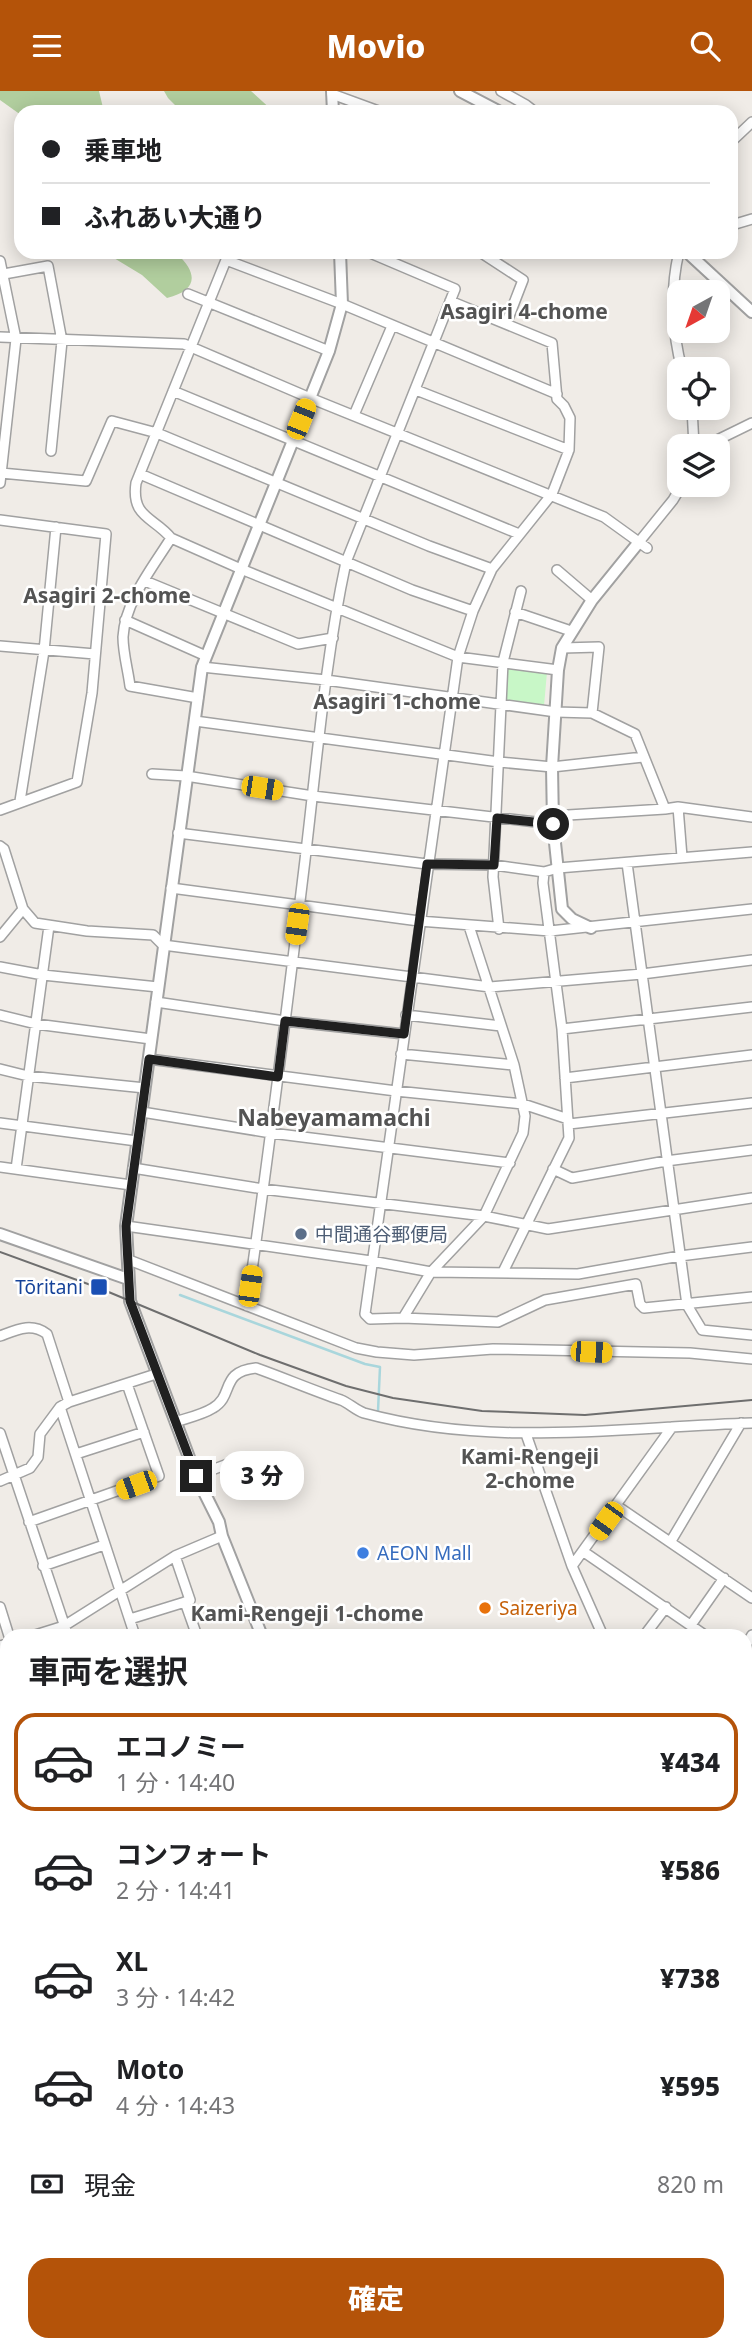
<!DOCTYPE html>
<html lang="ja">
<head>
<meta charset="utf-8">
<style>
	:root { --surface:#fff; --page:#f6f6f6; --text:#202124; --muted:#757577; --line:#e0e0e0; --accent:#b45309 }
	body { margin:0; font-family:"Noto Sans","Noto Sans JP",sans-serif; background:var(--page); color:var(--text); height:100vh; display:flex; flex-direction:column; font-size:26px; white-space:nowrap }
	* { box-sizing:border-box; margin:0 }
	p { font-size:23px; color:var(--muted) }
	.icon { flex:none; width:38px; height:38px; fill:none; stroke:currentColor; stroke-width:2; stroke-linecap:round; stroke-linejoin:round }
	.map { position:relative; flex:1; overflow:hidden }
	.drawer { position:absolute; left:0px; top:1538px; width:752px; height:723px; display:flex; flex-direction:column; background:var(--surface); border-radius:21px 21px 0 0; box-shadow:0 4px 18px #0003 }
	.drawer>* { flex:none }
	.top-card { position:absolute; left:14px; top:14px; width:724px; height:154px; border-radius:21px; box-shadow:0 4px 18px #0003; display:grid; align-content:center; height:154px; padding:0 28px; background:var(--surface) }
	.needle { width:46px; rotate:220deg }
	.tools { position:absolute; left:667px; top:189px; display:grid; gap:14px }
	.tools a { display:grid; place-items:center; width:63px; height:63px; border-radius:14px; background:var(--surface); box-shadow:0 4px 18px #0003; font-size:35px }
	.end { position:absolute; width:32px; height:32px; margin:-16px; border:9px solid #202020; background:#fff; box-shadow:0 0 0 4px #fff }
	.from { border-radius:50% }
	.bubble { position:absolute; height:49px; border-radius:21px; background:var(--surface); box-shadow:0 4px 18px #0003; font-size:23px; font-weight:800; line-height:49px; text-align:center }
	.car { position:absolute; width:21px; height:42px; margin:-21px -10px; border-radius:9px; box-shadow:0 0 5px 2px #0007; background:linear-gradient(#f5c518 24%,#345 0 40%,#f5c518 0 76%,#345 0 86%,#f5c518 0) }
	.top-card b { display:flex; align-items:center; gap:24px; height:66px; font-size:26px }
	.top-card b+b { border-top:2px solid var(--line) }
	.top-card i { width:18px; height:18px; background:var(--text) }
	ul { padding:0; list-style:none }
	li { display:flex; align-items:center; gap:21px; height:98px; margin:0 14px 10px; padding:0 14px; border:4px solid transparent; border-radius:21px }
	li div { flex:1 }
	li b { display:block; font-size:26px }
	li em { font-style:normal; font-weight:800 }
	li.on { border-color:var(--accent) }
	li>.icon { width:63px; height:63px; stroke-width:1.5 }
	h2 { padding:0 28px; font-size:32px; line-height:84px }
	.pay { display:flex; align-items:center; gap:18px; height:77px; padding:0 28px; font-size:26px }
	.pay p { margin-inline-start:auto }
	.action { display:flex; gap:14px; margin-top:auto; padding:14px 28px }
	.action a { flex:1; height:80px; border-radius:21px; background:var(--accent); color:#fff; font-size:28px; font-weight:800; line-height:80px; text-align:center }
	header { display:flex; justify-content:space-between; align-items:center; height:91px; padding:0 28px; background:var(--accent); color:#fff; font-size:32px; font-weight:800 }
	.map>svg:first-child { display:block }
	.forest { fill:#b1ce9e }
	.park { fill:#c8f7c7 }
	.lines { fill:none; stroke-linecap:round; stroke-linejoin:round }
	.stream { stroke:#a9d6dc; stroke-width:2.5 }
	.river { stroke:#a9d6dc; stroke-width:16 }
	.minor-casing { stroke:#a1a1a1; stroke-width:12 }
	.tertiary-casing { stroke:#a1a1a1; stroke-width:14 }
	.primary-casing { stroke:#965607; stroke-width:18 }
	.minor { stroke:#fff; stroke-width:9 }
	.tertiary { stroke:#fff; stroke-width:10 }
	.primary { stroke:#f8caa4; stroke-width:14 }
	.tram { stroke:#6e6e6e; stroke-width:2 }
	.route { stroke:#202020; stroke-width:9 }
	.service-dot { fill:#5c6f8a; stroke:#fff; stroke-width:2.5 }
	.transit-dot { fill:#1a4fb4; stroke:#fff; stroke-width:2.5 }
	.shop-dot { fill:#3f7fe0; stroke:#fff; stroke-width:2.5 }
	.food-dot { fill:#e8710a; stroke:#fff; stroke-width:2.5 }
	.labels { text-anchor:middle; stroke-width:5; stroke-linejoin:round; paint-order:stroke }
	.service-label { font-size:19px; fill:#4e5e75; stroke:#fff; text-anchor:start }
	.transit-label { font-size:19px; fill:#164399; stroke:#fff; text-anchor:end }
	.shop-label { font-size:19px; fill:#366cbe; stroke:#fff; text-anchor:start }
	.food-label { font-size:19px; fill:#c56008; stroke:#fff; text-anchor:start }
	.neighbourhood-label { font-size:21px; font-weight:bold; fill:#535353; stroke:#fff }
	.quarter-label { font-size:23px; font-weight:bold; fill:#535353; stroke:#fff }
</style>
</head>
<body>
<header><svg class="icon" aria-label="menu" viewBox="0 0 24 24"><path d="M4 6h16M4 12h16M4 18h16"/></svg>Movio<svg class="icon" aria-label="search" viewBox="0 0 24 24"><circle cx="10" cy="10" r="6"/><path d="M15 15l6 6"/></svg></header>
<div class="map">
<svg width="752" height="2260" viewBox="0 0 752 2260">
	<rect width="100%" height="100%" fill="#f0ece7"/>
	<path class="forest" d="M0,0H99L104,21H21V24L0,9Z
		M164,0H251L274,21H182L168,7Z
		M104,161H175C198,181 199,199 167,207L142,184Z
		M0,1881L7,1882V2254H309L306,2260H0Z"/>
	<path class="park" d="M505,575L547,581L544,615L503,610Z"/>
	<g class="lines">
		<path class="stream" d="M180,1204L365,1273L380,1276L378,1320"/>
		<path class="river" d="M646,2254L648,2260"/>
		<g class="minor-casing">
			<path id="minor" d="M501,0L526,14L535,21
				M332,3L381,21
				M732,50L752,31
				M732,134L752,128
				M480,161L523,189L506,233
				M679,161C670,197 672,242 682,278
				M0,170L16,248L0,392
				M4,183L48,175L62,250L51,360
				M188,203L329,260
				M450,210L552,252L557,308L564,315L570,327L569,359L552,403L492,478L473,520L458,566L365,1223L370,1228L403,1227L498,1231L545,1209L636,1193L640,1213L644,1217L752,1206
				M0,246L184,253L310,307L604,426L647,457
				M416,299L569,359
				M173,300L519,443
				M557,303L342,213L226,169L136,392C131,427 154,426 171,447L241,478L458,566L558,579
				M692,317L694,355
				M354,324L392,235
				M705,355L752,332
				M1,382L86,390L112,330L157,342L429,455L492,478
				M140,383L412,499L473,520
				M0,429L106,443L92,602L77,691L0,719
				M171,447C153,476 125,510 123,546C123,562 128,579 130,595L198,607
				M639,451L673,409L682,394
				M557,479L592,509
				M145,490L298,553L333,547
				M515,521L571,540
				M125,529L206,565
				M0,555L95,563
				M562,557L599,556L592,622L635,643L665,718L678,716L752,726
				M202,576L326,589L556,621L592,622
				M195,630L499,671L552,676L643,666
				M152,683L186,685L313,705L553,733
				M20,710L44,560L56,436
				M678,716L682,766
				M552,725L665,718
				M178,742L427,773L494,774L544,781L558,777L752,761
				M0,755L4,758L23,818L35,832L87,840L153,844L163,854L490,896L642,883L752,869
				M627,772L687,1214L702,1239L752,1244
				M171,797L419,830L550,840L752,818
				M499,838L493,786L503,571L521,500
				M0,846L23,818
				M0,876L43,884L158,896
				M156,911L285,930L404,943
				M0,924L36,933L151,948
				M406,924L501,935
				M562,938L752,916
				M401,963L514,974
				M149,968L396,1000L523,1013L568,1028
				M0,978L28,985L145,997
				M565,987L752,964
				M142,1021L271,1042L510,1072
				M0,1032L137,1050
				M569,1033L752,1012
				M0,1076L131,1094
				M133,1077L263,1098L484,1125L548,1138L752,1107
				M16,1078L49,835
				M553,1078L572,1087L666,1070L752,1059
				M126,1135L371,1170L431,1181L578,1183L680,1165L752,1156
				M129,1169L356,1257L377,1261L414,1264L493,1258L690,1262L752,1268
				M503,1181L569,1047L562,938L543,792L544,781
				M247,1215C268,1067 287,918 305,769C317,669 325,569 346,471L455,198L368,161
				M403,1227L431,1181L484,1125L523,1042L525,1025L514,974L469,835
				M0,1245C16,1239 31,1231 47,1243L69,1311
				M60,1316L135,1545
				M175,1331C187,1327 202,1324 213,1317C235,1304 219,1281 256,1277C284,1287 312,1299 341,1309C349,1312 355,1319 364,1322C492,1357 622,1336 752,1332
				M0,1342L68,1545
				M526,1343L572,1475L603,1545
				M76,1363L144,1341
				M196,1385L246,1366
				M0,1390L30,1377L38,1366L40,1343L60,1316L69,1311L156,1283
				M617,1415L752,1507
				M29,1431L159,1385L127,1293
				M671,1450L741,1332
				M584,1461L706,1545
				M175,1465L190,1509L185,1511L197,1545
				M43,1475L104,1454
				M572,1475L672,1336
				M0,1516L9,1545
				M130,1528L185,1511
				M691,1534L724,1487
				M32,1545L64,1535L175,1465L222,1445
				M644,1545L666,1516
				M746,1554L752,1544
				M0,1555L7,1553
				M746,1575L752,1579
				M746,1648L752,1639
				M746,1671H752
				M0,1689L7,1708
				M0,1757L7,1755
				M746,1809L752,1808
				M746,1926L752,1931
				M746,1987L752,1978
				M746,2122L752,2126
				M746,2179L752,2170
				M671,2254L675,2260
				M734,2254L743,2260
				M689,2260L693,2254
				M749,2260L752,2256"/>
		</g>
		<g class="tertiary-casing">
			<path id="tertiary" d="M332,0L333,21
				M460,0L500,21
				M687,161L752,221
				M591,837L572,828L562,818L553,733L552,676L558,579L562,557L592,509L639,451
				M0,1143L128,1188
				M262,1545L222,1445L219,1431L196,1385L130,1210L126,1135L202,576L329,260L342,213L340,161
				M746,2036L752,2027
				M499,2254L501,2260
				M366,2260L373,2254"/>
		</g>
		<g class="primary-casing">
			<path id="primary" d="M746,1686L752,1685
				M0,1811L7,1809
				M0,1823L7,1821"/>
		</g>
		<use href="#minor" class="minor"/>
		<use href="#tertiary" class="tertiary"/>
		<use href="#primary" class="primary"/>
		<path class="tram" d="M0,1161L99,1197L260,1264L346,1295L393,1307L482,1320L585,1324L752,1309"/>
	</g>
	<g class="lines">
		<path class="route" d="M196,1385L130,1210L126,1135L149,968L278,986L285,930L404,943L427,773L494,774L497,727L553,733"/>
	</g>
	<circle class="service-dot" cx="301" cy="1143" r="7"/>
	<rect class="transit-dot" x="90" y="1187" width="18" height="18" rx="3.5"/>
	<circle class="shop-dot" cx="363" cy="1462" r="7"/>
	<circle class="food-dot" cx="485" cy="1517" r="7"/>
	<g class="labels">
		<g class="service-label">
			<text x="315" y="1150">中間通谷郵便局</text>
		</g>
		<g class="transit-label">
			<text x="83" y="1203">Tōritani</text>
		</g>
		<g class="shop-label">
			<text x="377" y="1469">AEON Mall</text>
		</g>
		<g class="food-label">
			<text x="499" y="1524">Saizeriya</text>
		</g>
		<g class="neighbourhood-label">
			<text x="524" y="228">Asagiri 4-chome</text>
			<text x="107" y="512">Asagiri 2-chome</text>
			<text x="397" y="618">Asagiri 1-chome</text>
			<text x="530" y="1373">Kami-Rengeji<tspan x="530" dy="24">2-chome</tspan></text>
			<text x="307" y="1530">Kami-Rengeji 1-chome</text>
		</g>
		<g class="quarter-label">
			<text x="334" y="1035">Nabeyamamachi</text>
		</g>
	</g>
</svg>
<div class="tools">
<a><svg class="needle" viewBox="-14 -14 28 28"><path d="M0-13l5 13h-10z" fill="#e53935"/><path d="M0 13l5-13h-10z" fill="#757577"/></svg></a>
<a><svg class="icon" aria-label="locate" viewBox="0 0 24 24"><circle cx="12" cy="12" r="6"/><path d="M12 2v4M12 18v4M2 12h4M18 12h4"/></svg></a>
<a><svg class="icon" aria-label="layers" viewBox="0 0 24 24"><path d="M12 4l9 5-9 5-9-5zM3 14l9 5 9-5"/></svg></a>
</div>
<i class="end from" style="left:553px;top:733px"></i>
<i class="end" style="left:196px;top:1385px"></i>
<div class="bubble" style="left:220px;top:1360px;width:84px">3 分</div>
<i class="car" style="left:301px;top:328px;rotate:22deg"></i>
<i class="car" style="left:262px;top:697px;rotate:99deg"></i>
<i class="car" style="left:297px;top:833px;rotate:188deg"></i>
<i class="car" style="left:250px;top:1195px;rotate:8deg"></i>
<i class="car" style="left:591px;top:1261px;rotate:92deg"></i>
<i class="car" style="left:136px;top:1394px;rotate:250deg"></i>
<i class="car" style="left:606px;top:1430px;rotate:216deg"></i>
<div class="top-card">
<b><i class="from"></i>乗車地</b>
<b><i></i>ふれあい大通り</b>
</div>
<section class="drawer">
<h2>車両を選択</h2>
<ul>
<li class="on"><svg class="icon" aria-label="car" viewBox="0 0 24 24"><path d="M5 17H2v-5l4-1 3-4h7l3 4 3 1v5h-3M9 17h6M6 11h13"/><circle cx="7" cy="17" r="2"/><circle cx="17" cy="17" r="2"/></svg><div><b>エコノミー</b><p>1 分 · 14:40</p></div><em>¥434</em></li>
<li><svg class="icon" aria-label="car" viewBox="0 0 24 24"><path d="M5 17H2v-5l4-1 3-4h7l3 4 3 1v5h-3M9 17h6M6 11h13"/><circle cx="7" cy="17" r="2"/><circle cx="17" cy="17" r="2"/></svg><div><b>コンフォート</b><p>2 分 · 14:41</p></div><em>¥586</em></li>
<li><svg class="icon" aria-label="car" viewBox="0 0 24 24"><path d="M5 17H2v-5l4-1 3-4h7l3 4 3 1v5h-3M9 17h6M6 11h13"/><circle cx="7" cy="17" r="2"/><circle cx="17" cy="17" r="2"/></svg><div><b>XL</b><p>3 分 · 14:42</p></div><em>¥738</em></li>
<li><svg class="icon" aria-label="car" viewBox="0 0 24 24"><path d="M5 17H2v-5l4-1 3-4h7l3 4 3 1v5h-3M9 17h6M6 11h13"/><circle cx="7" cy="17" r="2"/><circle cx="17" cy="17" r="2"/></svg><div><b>Moto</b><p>4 分 · 14:43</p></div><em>¥595</em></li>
</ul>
<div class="pay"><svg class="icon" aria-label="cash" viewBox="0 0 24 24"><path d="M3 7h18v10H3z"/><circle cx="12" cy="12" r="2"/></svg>現金<p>820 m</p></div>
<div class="action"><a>確定</a></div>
</section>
</div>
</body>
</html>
